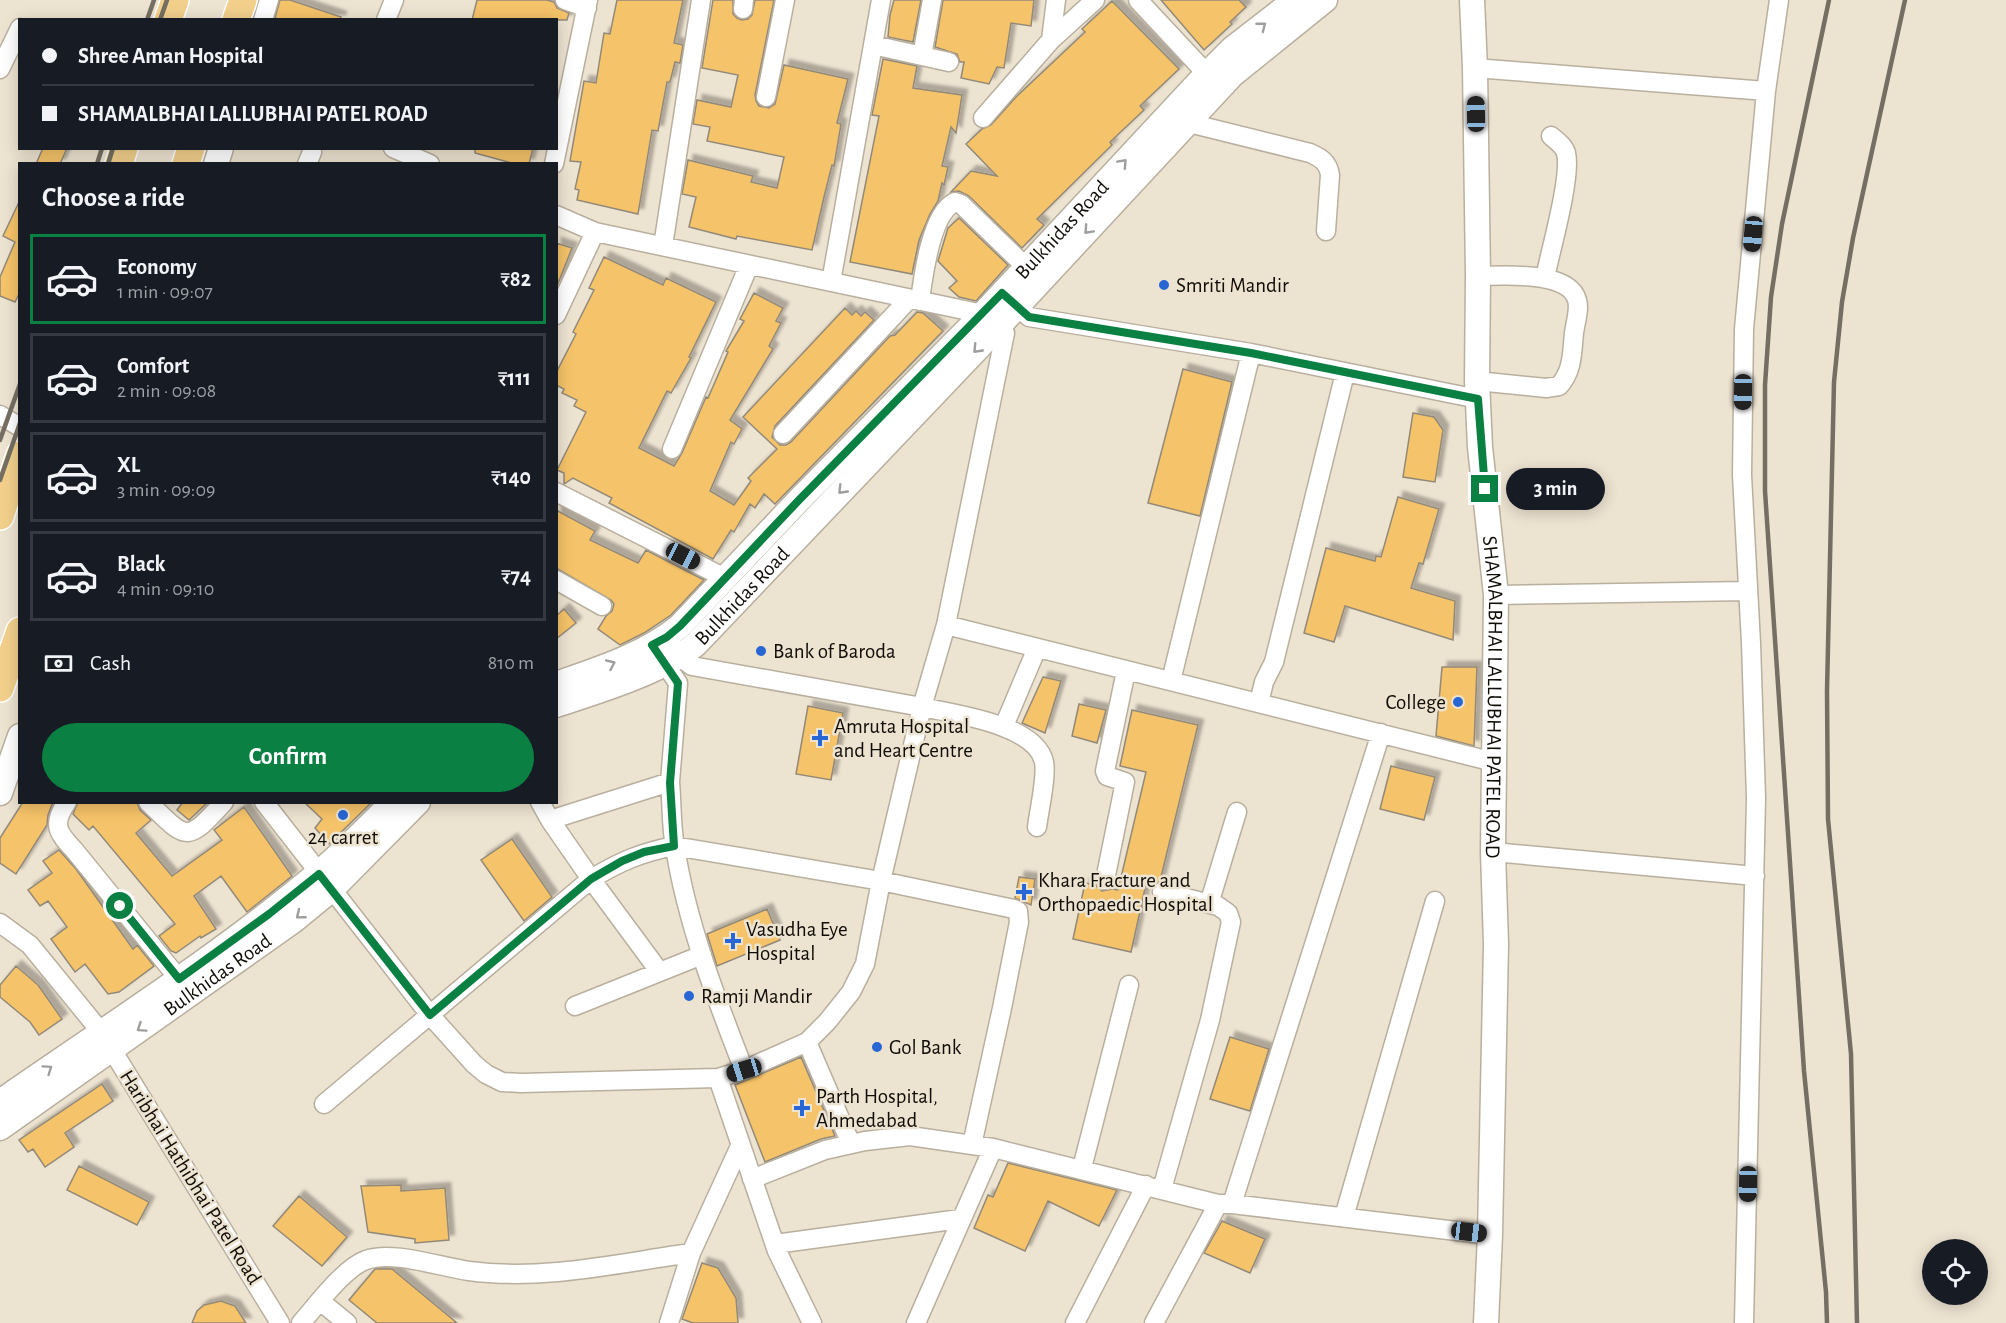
<!DOCTYPE html>
<html lang="en">
<head>
<meta charset="utf-8">
<style>
	:root { --surface:#171b24; --page:#20242c; --text:#f1f3f6; --muted:#9ea1a6; --line:#363941; --accent:#0b8043 }
	body { margin:0; font-family:"Alegreya Sans",sans-serif; background:var(--page); color:var(--text); height:100vh; display:flex; flex-direction:column; font-size:22px; white-space:nowrap }
	* { box-sizing:border-box; margin:0 }
	p { font-size:20px; color:var(--muted) }
	.icon { flex:none; width:33px; height:33px; fill:none; stroke:currentColor; stroke-width:2; stroke-linecap:round; stroke-linejoin:round }
	.map { position:relative; flex:1; overflow:hidden }
	.sheet { position:absolute; left:18px; top:162px; width:540px; height:642px; display:flex; flex-direction:column; background:var(--surface); border-radius:0px; box-shadow:0 3px 15px #0003 }
	.sheet>* { flex:none }
	.top-card { position:absolute; left:18px; top:18px; width:540px; height:132px; border-radius:0px; box-shadow:0 3px 15px #0003; display:grid; align-content:center; height:132px; padding:0 24px; background:var(--surface) }
	.tools { position:absolute; left:1922px; top:1239px; display:grid; gap:12px }
	.tools a { display:grid; place-items:center; width:66px; height:66px; border-radius:50%; background:var(--surface); box-shadow:0 3px 15px #0003; font-size:30px }
	.end { position:absolute; width:27px; height:27px; margin:-14px; border:8px solid #0b8043; background:#fff; box-shadow:0 0 0 3px #fff }
	.from { border-radius:50% }
	.bubble { position:absolute; height:42px; border-radius:21px; background:var(--surface); box-shadow:0 3px 15px #0003; font-size:20px; font-weight:700; line-height:42px; text-align:center }
	.car { position:absolute; width:18px; height:36px; margin:-18px -9px; border-radius:8px; box-shadow:0 0 4px 2px #0007; background:linear-gradient(#222 24%,#8ab4d8 0 40%,#222 0 76%,#8ab4d8 0 86%,#222 0) }
	.top-card b { display:flex; align-items:center; gap:21px; height:57px; font-size:22px }
	.top-card b+b { border-top:2px solid var(--line) }
	.top-card i { width:15px; height:15px; background:var(--text) }
	ul { padding:0; list-style:none }
	li { display:flex; align-items:center; gap:18px; height:90px; margin:0 12px 9px; padding:0 12px; border:3px solid var(--line); border-radius:0px }
	li div { flex:1 }
	li b { display:block; font-size:22px }
	li em { font-style:normal; font-weight:700 }
	li.current { border-color:var(--accent) }
	li>.icon { width:54px; height:54px; stroke-width:1.5 }
	h2 { padding:0 24px; font-size:27px; line-height:72px }
	.pay { display:flex; align-items:center; gap:15px; height:66px; padding:0 24px; font-size:22px }
	.pay p { margin-inline-start:auto }
	.primary-button { display:flex; gap:12px; margin-top:auto; padding:12px 24px }
	.primary-button a { flex:1; height:69px; border-radius:36px; background:var(--accent); color:#fff; font-size:24px; font-weight:700; line-height:69px; text-align:center }
	.map>svg:first-child { display:block }
	.building { fill:#f5c369; stroke:#938979; stroke-width:1.5; filter:url(#shadow) }
	.lines { fill:none; stroke-linecap:round; stroke-linejoin:round }
	.street-casing { stroke:#b9af9e; stroke-width:21 }
	.secondary-casing { stroke:#b9af9e; stroke-width:27 }
	.primary-casing { stroke:#fff; stroke-width:30 }
	.street { stroke:#fff; stroke-width:18 }
	.secondary { stroke:#fff; stroke-width:24 }
	.primary { stroke:#f2d08c; stroke-width:27 }
	.rail { stroke:#756f63; stroke-width:4.5 }
	.oneway { stroke:#9f9e9c }
	.route { stroke:#0b8043; stroke-width:8 }
	.poi-dot { fill:#2866d3; stroke:#ede3d1; stroke-width:2 }
	.labels { text-anchor:middle; stroke-width:5; stroke-linejoin:round; paint-order:stroke }
	.street-label { font-size:21px; fill:#100d07; stroke:#ede3d1 }
	.poi-label { font-size:21px; fill:#100d07; stroke:#ede3d1; text-anchor:start }
</style>
</head>
<body>
<div class="map">
<svg width="2006" height="1323" viewBox="0 0 2006 1323">
	<defs>
		<filter id="shadow"><feDropShadow dx="5.5" dy="-5.5" stdDeviation="1.5" flood-color="#0004"/></filter>
	</defs>
	<rect width="100%" height="100%" fill="#ede3d1"/>
	<path class="building" d="M280,0H290L341,17L340,20H281L275,18Z
		M477,0H547L554,2L557,8L569,13L567,20H472Z
		M617,0H683L674,43L683,45L680,63L675,62L670,82H667L658,131L652,130L638,214L577,200L579,190L575,189L581,162L570,161L584,81L596,83L604,33L610,34Z
		M713,0H733V14L737,18L742,20L748,19L752,15L755,0H774L755,95L756,101L759,106L769,108L775,104L784,65L848,79L837,123L841,124L834,166L832,165L824,197L812,250L737,236L736,239L689,227L696,197L682,194L688,160L753,176L751,182L777,188L784,157L707,141L710,127L693,124L697,100L731,107L738,75L702,68Z
		M894,0H921L913,42L888,37L890,15Z
		M943,0H1034L1031,26L1011,23L1004,68L997,67L989,84L961,78L964,62H960L957,54L935,47Z
		M1161,0H1239L1246,7L1230,22L1232,24L1204,50Z
		M1112,1L1179,69L1140,106L1144,110L1110,142L1112,145L1037,219L1044,225L1022,248L969,196L959,191L951,192L971,171L997,176L966,144L982,129L991,125L1016,97L1085,32L1082,29Z
		M883,59L917,66L913,88L962,95L956,133L951,127L942,166L948,167L944,185L942,183L938,201L930,214L919,240L912,274L850,262L879,116L872,115Z
		M43,148H67L60,164H36Z
		M475,148H533L529,164H515L475,153Z
		M20,200V292L15,302L0,296V277L15,242L3,236Z
		M959,218L1008,265L976,301L959,297L949,288L957,281L938,261L948,228Z
		M556,243L572,248L557,286H556Z
		M604,257L663,285L666,278L716,302L689,357L691,358L671,393L667,391L639,448L674,466L682,453L706,397L708,398L728,352L726,351L744,321L740,319L754,293L783,308L776,321L781,323L769,346L773,349L730,420L742,429L734,444L731,442L710,491L734,505L751,481L748,478L777,449L743,417L845,308L852,315L856,311L861,316L865,312L874,320L775,426L772,437L780,445H786L791,442L890,336L895,335L917,312L923,313L943,331L775,504L764,494L755,508L750,504L734,532L731,530L713,559L609,503L612,498L573,478L564,484V473L557,470L586,412L574,406L577,400L562,393L564,389L556,385V373L576,334L573,332L594,290L589,288Z
		M1183,369L1232,382L1200,516L1148,503Z
		M1413,413L1434,417L1443,430L1435,482L1403,477Z
		M1398,497L1439,509L1423,564L1419,563L1411,588L1455,601L1453,640L1345,606L1334,642L1304,633L1326,548L1375,561L1376,556L1381,557Z
		M556,510L595,531L590,540L638,563L646,550L704,580L671,615L644,633L620,645L598,629L606,616L612,611L614,604L611,600L556,568Z
		M564,609L576,623L556,639V616Z
		M1442,667H1477L1474,746L1436,736Z
		M1043,677L1061,681L1045,733L1022,723Z
		M1079,704L1106,710L1097,743L1072,736Z
		M808,706L843,713L831,780L796,774Z
		M1132,710L1198,725L1160,881L1153,886L1146,884L1131,952L1073,939L1085,883L1095,885L1102,891L1112,889L1118,890L1146,772L1120,766Z
		M1391,766L1435,777L1424,820L1380,809Z
		M23,802H53L48,815L47,825L16,874L0,863V838Z
		M78,802H137L140,810L151,820L136,833L172,876L222,840L214,830L244,807L292,876L247,912L221,876L194,896L216,929L201,938L200,936L176,953L171,951L159,936L175,924L93,826L89,830L73,814Z
		M183,802H208L189,820L177,810Z
		M304,802H372L329,844L315,828L322,819Z
		M512,839L552,897L524,921L481,860Z
		M59,850L76,869L133,949L137,945L154,966L119,992L108,994L85,964L75,972L51,939L67,927L48,901L40,906L28,890L52,873L43,861Z
		M1019,877L1035,879L1031,905L1015,898Z
		M767,909L780,940L717,966L707,934Z
		M16,966L38,985L62,1019L39,1035L30,1022L0,997V985Z
		M1230,1037L1269,1049L1250,1111L1210,1099Z
		M801,1057L835,1136L821,1139L765,1162L735,1085Z
		M102,1084L113,1101L65,1133L74,1147L45,1167L33,1149L28,1152L19,1140Z
		M1008,1163L1117,1190L1099,1226L1048,1201L1025,1251L974,1228L988,1195L993,1197Z
		M79,1166L149,1202L137,1225L67,1190Z
		M401,1185V1191L445,1188L449,1240L415,1243V1239L368,1232L361,1186Z
		M299,1196L347,1237L322,1266L273,1226Z
		M1222,1221L1265,1239L1250,1273L1204,1253Z
		M702,1263L718,1268L736,1298L738,1323H693L682,1319Z
		M375,1269H392L457,1323H377L349,1300Z
		M221,1301L235,1306L246,1323H192L197,1311L204,1305Z"/>
	<g class="lines">
		<g class="street-casing">
			<path id="street" d="M565,0L587,8
				M1138,0L1207,74
				M743,9L744,0
				M263,20L269,0
				M386,20L394,0
				M1051,40L1056,0
				M873,45L949,62
				M922,56L932,0
				M1475,68L1766,91
				M0,69L20,28
				M766,97L785,0
				M983,118L1051,40L1095,0
				M1189,123L1310,153C1321,158 1328,162 1330,175L1326,231
				M393,148L430,164
				M307,164L312,152
				M554,164L588,0
				M556,215L595,232L983,314L1005,333L946,625L1494,762
				M663,246L701,0
				M1545,278C1550,252 1572,176 1566,153C1564,146 1557,141 1551,136
				M831,282L881,0
				M1008,298L1029,317L1251,353L1478,399
				M920,301C923,277 931,213 955,202L961,204L1026,267
				M556,315L595,232
				M1477,381L1546,388L1559,386C1573,371 1572,352 1574,333C1575,324 1580,309 1577,300C1569,270 1503,276 1478,276
				M0,415L20,427
				M783,434L909,299
				M672,449L749,265
				M556,492L725,578
				M556,580L602,606
				M1496,595L1748,591
				M673,646L680,657L692,666L922,707L946,625
				M1171,681L1251,353
				M1259,703L1264,682L1274,662L1345,373
				M1004,726L1037,648
				M67,802C51,825 58,833 75,851L179,979
				M148,802C187,840 186,844 224,802
				M264,802L430,1015L474,1064L486,1074L502,1082L521,1083L718,1078L744,1070C716,998 687,924 675,847C671,826 672,804 670,782
				M540,802L550,820L670,782L678,683L658,654
				M1493,852L1755,876
				M1105,880L1125,782L1107,776L1105,771L1126,671
				M1209,904L1237,812
				M0,923L30,945L101,1032L280,1323
				M659,971L591,879C621,861 640,853 674,846L881,881L922,707C953,714 1036,724 1044,762C1047,776 1039,811 1037,827
				M575,1006L702,955
				M807,1042L851,1144
				M744,1070L807,1042L827,1022L851,992L865,964L881,881L1014,909L1018,911L1019,922L1002,1008L972,1145
				M718,1078L777,1251L812,1323
				M324,1104L591,879L550,820
				M993,1148L1218,1204H1232L1490,1235
				M1082,1168L1129,985
				M752,1179L825,1150L865,1141L910,1136L993,1148L916,1323
				M1162,1189L1210,1020L1231,922L1228,913L1218,906L1162,892
				M1232,1204L1381,733
				M1344,1217L1435,901
				M775,1244L960,1219
				M320,1301L347,1323
				M301,1323C316,1306 345,1267 366,1260C392,1250 440,1267 469,1271C543,1281 619,1263 691,1253
				M669,1323L691,1253L740,1146
				M1075,1323L1146,1185
				M1154,1323L1218,1204
				M1744,1323L1756,798L1751,643L1742,475L1744,329L1766,91L1779,0"/>
		</g>
		<g class="secondary-casing">
			<g id="secondary">
				<path id="s1" d="M1472,0L1475,68L1478,276L1477,381L1480,447L1496,595L1493,852L1496,944L1490,1235L1486,1323"/>
				<path d="M216,164L221,148"/>
				<path id="s2" d="M556,684C599,669 644,655 680,626L799,500L983,314L1200,81L1232,49L1295,0"/>
				<path id="s3" d="M556,705C599,691 662,672 696,644L998,327L1232,75L1325,0"/>
				<path d="M0,793L20,736"/>
				<path d="M0,1102C106,1028 217,958 316,875C343,853 368,827 393,802"/>
				<path id="s4" d="M0,1128L293,921L332,889L418,802"/>
			</g>
		</g>
		<g class="primary-casing">
			<path id="primary" d="M168,20L175,0
				M236,20L243,0
				M119,164L124,148
				M186,164L191,148
				M0,516L20,455
				M0,688L20,631"/>
		</g>
		<use href="#street" class="street"/>
		<use href="#secondary" class="secondary"/>
		<use href="#primary" class="primary"/>
		<path class="rail" d="M147,20L154,0
			M160,20L167,0
			M97,164L102,148
			M108,164L113,148
			M0,440L20,384
			M0,480L20,423
			M1827,1323L1826,1292L1804,1071L1765,491V385L1771,297L1782,224L1829,0
			M1857,1323L1851,1054L1828,819L1827,691L1834,382L1842,302L1853,238L1905,0"/>
	</g>
	<defs><path id="oneway-chevron" d="M-2-3.5L2.5 0L-2 3.5" fill="none" stroke-width="1.6" stroke-linecap="round" stroke-linejoin="round" transform="scale(1.5)"/></defs>
	<g class="oneway">
		<use href="#oneway-chevron" transform="translate(1262 26) rotate(-38)"/>
		<use href="#oneway-chevron" transform="translate(1123 163) rotate(-47)"/>
		<use href="#oneway-chevron" transform="translate(1088 230) rotate(133)"/>
		<use href="#oneway-chevron" transform="translate(977 349) rotate(134)"/>
		<use href="#oneway-chevron" transform="translate(842 490) rotate(134)"/>
		<use href="#oneway-chevron" transform="translate(611 664) rotate(-24)"/>
		<use href="#oneway-chevron" transform="translate(300 915) rotate(141)"/>
		<use href="#oneway-chevron" transform="translate(141 1028) rotate(146)"/>
		<use href="#oneway-chevron" transform="translate(48 1069) rotate(-35)"/>
	</g>
	<g class="lines">
		<path class="route" d="M120,906L179,979L269,914L319,874L430,1015L591,879L622,861L644,852L674,846L670,783L678,683L652,645L667,637L680,626L799,500L1002,293L1029,317L1251,353L1478,399L1485,489"/>
	</g>
	<g class="poi-dot">
		<circle cx="1164" cy="285" r="6"/>
		<circle cx="761" cy="651" r="6"/>
		<circle cx="1458" cy="702" r="6"/>
		<path d="M817 729h6v6h6v6h-6v6h-6v-6h-6v-6h6z"/>
		<circle cx="343" cy="815" r="6"/>
		<path d="M1021 883h6v6h6v6h-6v6h-6v-6h-6v-6h6z"/>
		<path d="M730 932h6v6h6v6h-6v6h-6v-6h-6v-6h6z"/>
		<circle cx="689" cy="996" r="6"/>
		<circle cx="877" cy="1047" r="6"/>
		<path d="M799 1099h6v6h6v6h-6v6h-6v-6h-6v-6h6z"/>
	</g>
	<g class="labels">
		<g class="street-label">
			<text dy="7" stroke="none"><textPath href="#s2" startOffset="688">Bulkhidas Road</textPath></text>
			<text dy="7" stroke="none"><textPath href="#s3" startOffset="220">Bulkhidas Road</textPath></text>
			<text dy="7" stroke="none"><textPath href="#s1" startOffset="698">SHAMALBHAI LALLUBHAI PATEL ROAD</textPath></text>
			<text dy="7" stroke="none"><textPath href="#s4" startOffset="266">Bulkhidas Road</textPath></text>
			<text transform="translate(191 1177) rotate(58)" y="7">Haribhai Hathibhai Patel Road</text>
		</g>
		<g class="poi-label">
			<text x="1176" y="292">Smriti Mandir</text>
			<text x="773" y="658">Bank of Baroda</text>
			<text x="1446" y="709" text-anchor="end">College</text>
			<text x="834" y="733">Amruta Hospital<tspan x="834" dy="24">and Heart Centre</tspan></text>
			<text x="343" y="844" text-anchor="middle">24 carret</text>
			<text x="1038" y="887">Khara Fracture and<tspan x="1038" dy="24">Orthopaedic Hospital</tspan></text>
			<text x="746" y="936">Vasudha Eye<tspan x="746" dy="24">Hospital</tspan></text>
			<text x="701" y="1003">Ramji Mandir</text>
			<text x="889" y="1054">Gol Bank</text>
			<text x="816" y="1103">Parth Hospital,<tspan x="816" dy="24">Ahmedabad</tspan></text>
		</g>
	</g>
</svg>
<div class="tools">
<a><svg class="icon" aria-label="locate" viewBox="0 0 24 24"><circle cx="12" cy="12" r="6"/><path d="M12 2v4M12 18v4M2 12h4M18 12h4"/></svg></a>
</div>
<i class="end from" style="left:120px;top:906px"></i>
<i class="end" style="left:1485px;top:489px"></i>
<div class="bubble" style="left:1506px;top:468px;width:99px">3 min</div>
<i class="car" style="left:1476px;top:114px;rotate:359deg"></i>
<i class="car" style="left:1753px;top:234px;rotate:185deg"></i>
<i class="car" style="left:1743px;top:392px;rotate:181deg"></i>
<i class="car" style="left:683px;top:556px;rotate:117deg"></i>
<i class="car" style="left:744px;top:1070px;rotate:253deg"></i>
<i class="car" style="left:1748px;top:1184px;rotate:181deg"></i>
<i class="car" style="left:1469px;top:1232px;rotate:97deg"></i>
<div class="top-card">
<b><i class="from"></i>Shree Aman Hospital</b>
<b><i></i>SHAMALBHAI LALLUBHAI PATEL ROAD</b>
</div>
<section class="sheet">
<h2>Choose a ride</h2>
<ul>
<li class="current"><svg class="icon" aria-label="car" viewBox="0 0 24 24"><path d="M5 17H2v-5l4-1 3-4h7l3 4 3 1v5h-3M9 17h6M6 11h13"/><circle cx="7" cy="17" r="2"/><circle cx="17" cy="17" r="2"/></svg><div><b>Economy</b><p>1 min · 09:07</p></div><em>₹82</em></li>
<li><svg class="icon" aria-label="car" viewBox="0 0 24 24"><path d="M5 17H2v-5l4-1 3-4h7l3 4 3 1v5h-3M9 17h6M6 11h13"/><circle cx="7" cy="17" r="2"/><circle cx="17" cy="17" r="2"/></svg><div><b>Comfort</b><p>2 min · 09:08</p></div><em>₹111</em></li>
<li><svg class="icon" aria-label="car" viewBox="0 0 24 24"><path d="M5 17H2v-5l4-1 3-4h7l3 4 3 1v5h-3M9 17h6M6 11h13"/><circle cx="7" cy="17" r="2"/><circle cx="17" cy="17" r="2"/></svg><div><b>XL</b><p>3 min · 09:09</p></div><em>₹140</em></li>
<li><svg class="icon" aria-label="car" viewBox="0 0 24 24"><path d="M5 17H2v-5l4-1 3-4h7l3 4 3 1v5h-3M9 17h6M6 11h13"/><circle cx="7" cy="17" r="2"/><circle cx="17" cy="17" r="2"/></svg><div><b>Black</b><p>4 min · 09:10</p></div><em>₹74</em></li>
</ul>
<div class="pay"><svg class="icon" aria-label="cash" viewBox="0 0 24 24"><path d="M3 7h18v10H3z"/><circle cx="12" cy="12" r="2"/></svg>Cash<p>810 m</p></div>
<div class="primary-button"><a>Confirm</a></div>
</section>
</div>
</body>
</html>
